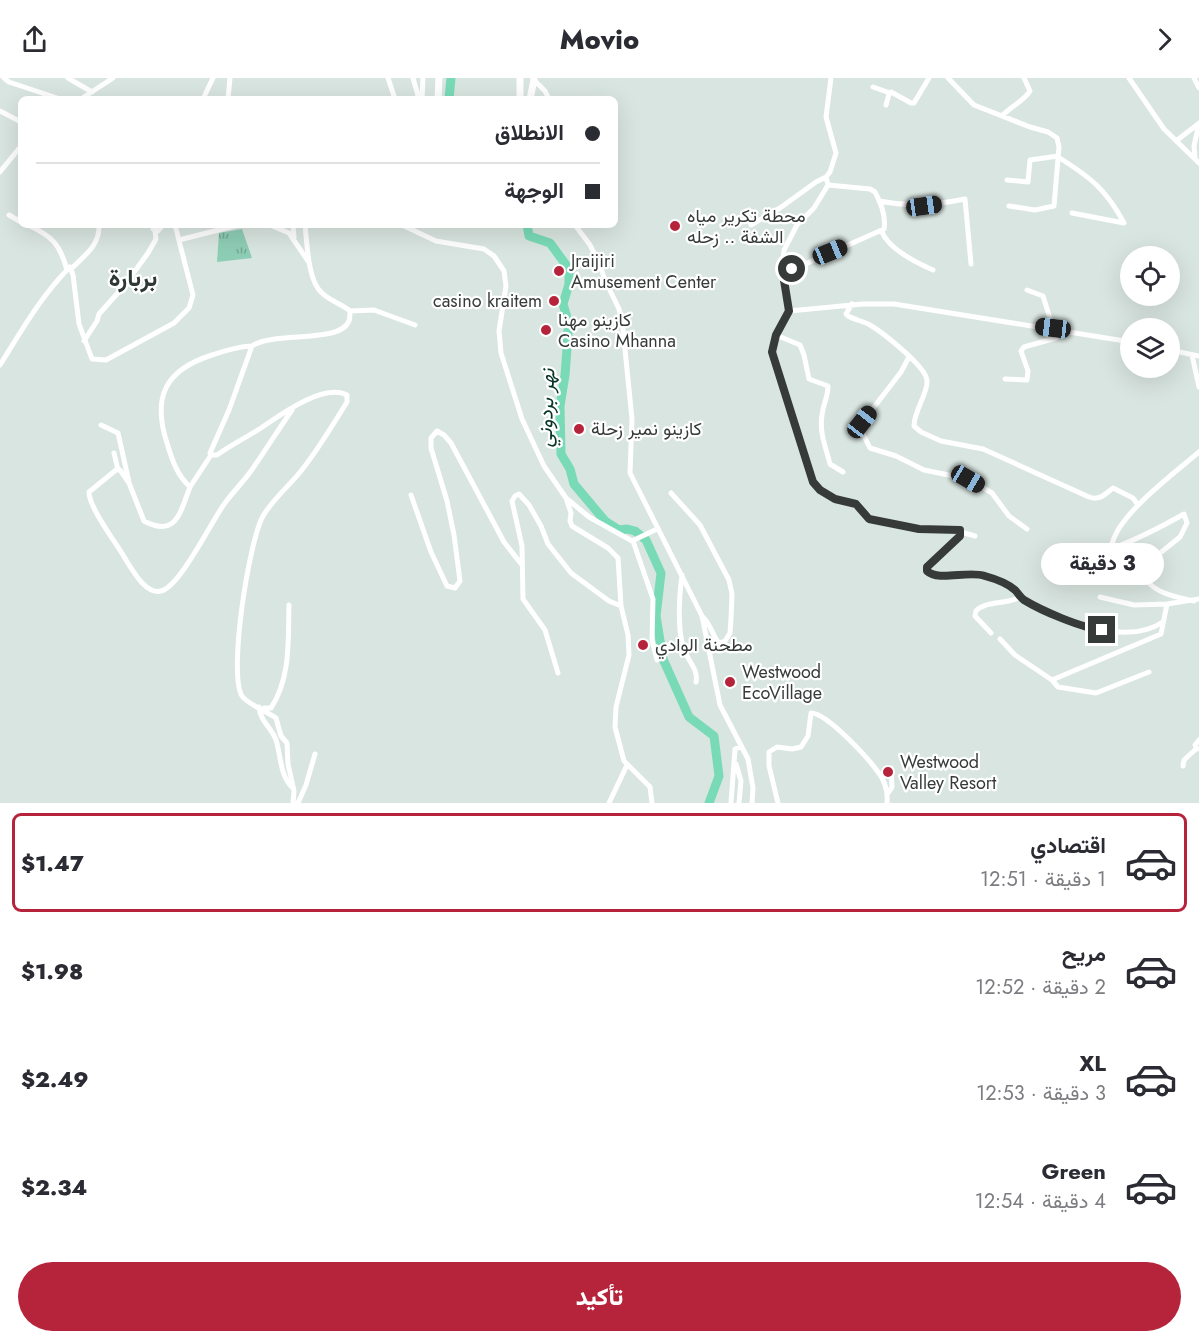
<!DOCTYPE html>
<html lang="ar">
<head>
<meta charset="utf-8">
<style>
	:root { --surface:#fff; --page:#f2f2f3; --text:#2b2b33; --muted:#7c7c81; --line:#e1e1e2; --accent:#b6243c }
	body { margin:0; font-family:Jost,Vazirmatn,sans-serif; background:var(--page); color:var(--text); direction:rtl; height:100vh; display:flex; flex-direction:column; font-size:22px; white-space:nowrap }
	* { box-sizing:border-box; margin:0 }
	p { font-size:20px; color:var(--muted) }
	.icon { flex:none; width:33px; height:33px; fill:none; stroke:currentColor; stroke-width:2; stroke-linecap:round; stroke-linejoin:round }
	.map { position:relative; height:725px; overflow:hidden; direction:ltr }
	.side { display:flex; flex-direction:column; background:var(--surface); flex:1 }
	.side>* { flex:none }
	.banner { position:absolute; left:18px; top:18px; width:600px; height:132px; border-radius:9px; box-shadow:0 6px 24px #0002; direction:rtl; display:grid; align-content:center; height:132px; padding:0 18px; background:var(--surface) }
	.tools { position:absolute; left:1120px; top:168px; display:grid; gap:12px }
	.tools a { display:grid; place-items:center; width:60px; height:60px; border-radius:50%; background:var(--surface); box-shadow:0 6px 24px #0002; font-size:30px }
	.end { position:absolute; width:27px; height:27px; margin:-14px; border:8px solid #363b39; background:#fff; box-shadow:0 0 0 3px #fff }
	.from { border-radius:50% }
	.bubble { position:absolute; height:42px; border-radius:21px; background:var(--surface); box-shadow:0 6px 24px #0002; font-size:20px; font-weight:800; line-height:42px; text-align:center; direction:rtl }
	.car { position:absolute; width:18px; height:36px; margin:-18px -9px; border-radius:8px; box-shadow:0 0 4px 2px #0007; background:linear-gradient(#222 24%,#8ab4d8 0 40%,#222 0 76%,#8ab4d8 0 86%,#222 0) }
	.banner b { display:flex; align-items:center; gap:21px; height:57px; font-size:22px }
	.banner b+b { border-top:2px solid var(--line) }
	.banner i { width:15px; height:15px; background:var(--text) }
	ul { padding:10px 0 0; list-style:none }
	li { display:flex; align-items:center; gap:18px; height:99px; margin:0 12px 9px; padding:0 6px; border:3px solid transparent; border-radius:9px }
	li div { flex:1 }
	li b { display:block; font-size:22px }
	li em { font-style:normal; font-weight:800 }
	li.active { border-color:var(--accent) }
	li>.icon { width:54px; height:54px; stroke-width:1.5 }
	.action { display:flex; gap:12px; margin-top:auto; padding:12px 18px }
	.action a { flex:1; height:69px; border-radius:36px; background:var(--accent); color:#fff; font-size:24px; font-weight:800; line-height:69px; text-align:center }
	header { display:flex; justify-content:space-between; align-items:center; height:78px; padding:0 18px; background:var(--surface); font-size:27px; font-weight:800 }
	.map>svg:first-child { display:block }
	.grass { fill:url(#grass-tufts) }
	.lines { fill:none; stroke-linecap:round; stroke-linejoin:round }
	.river { stroke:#79dab7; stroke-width:9 }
	.minor { stroke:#fff; stroke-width:5 }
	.major { stroke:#fff; stroke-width:7 }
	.route { stroke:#363b39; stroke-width:8 }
	.poi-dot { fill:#b6243c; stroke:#fff; stroke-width:2 }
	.labels { text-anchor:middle; stroke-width:4.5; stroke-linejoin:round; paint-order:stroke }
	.poi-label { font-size:18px; fill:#363b39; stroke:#fff; text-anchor:start }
	.water-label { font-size:20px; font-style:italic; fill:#063427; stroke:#fff }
	.district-label { font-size:24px; font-weight:bold; fill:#2e3834; stroke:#fff }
</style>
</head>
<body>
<header><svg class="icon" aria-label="forward" viewBox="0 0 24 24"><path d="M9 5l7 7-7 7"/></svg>Movio<svg class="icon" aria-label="share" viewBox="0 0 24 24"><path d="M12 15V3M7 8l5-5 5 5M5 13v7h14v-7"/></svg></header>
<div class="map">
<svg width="1199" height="725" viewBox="0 0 1199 725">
	<defs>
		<pattern id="grass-tufts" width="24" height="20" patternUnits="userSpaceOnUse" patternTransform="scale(1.5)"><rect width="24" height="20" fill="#8ecdb5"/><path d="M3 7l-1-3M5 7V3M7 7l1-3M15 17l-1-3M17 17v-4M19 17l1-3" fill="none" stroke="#75a894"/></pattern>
	</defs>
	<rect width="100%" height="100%" fill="#d9e5e0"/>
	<path class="grass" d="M242,151L252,180L217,184L219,155Z"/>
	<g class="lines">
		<path class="river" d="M449,21L451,0
			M527,147L529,158L550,165L569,191V206L563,226L568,243V257L565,297L560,328L561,376L570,391L574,406L605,443L619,452L627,451L635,453L646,462L661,495L656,538L663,581L689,639L714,658L719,698L709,725"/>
		<path class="minor" d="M4,0L9,4L60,21
			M68,0L92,14
			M388,0L395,21
			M413,0L419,21
			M948,0L974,27L1030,49L1048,54L1057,60L1059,69L1054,128L1035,132L1009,128
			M1129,0L1164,51L1199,85
			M1194,0L1199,10
			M533,1L545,13L549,21
			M873,9L890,15
			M81,21L113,0
			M203,21L213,0
			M228,21L230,0
			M422,21L423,0
			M886,27L889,16L891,14L911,25H914L929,0
			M0,33L21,44
			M1002,38C1010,29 1024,23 1030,13L1024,0
			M1176,63L1198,46
			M1058,79C1090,99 1106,111 1124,145L1072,135
			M1195,80L1194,68L1199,45
			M0,94L21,68
			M826,99L828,107L814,130L797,147L784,172L782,193L789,233L776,257L772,274L813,404L820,412L835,421L859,428L869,441L919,451L960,452V457L928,486L926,491L931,497C944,500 956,496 969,495C989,494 1010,506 1022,521C1060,538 1122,571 1163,544
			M1007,102L1028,104L1030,82L1058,78
			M879,123C909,129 935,127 965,121L971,186
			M9,137L21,144
			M28,147C52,158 60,166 67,192
			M154,147L153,151L158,153L163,147
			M270,147L289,155L308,183
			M293,147L294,159
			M402,147L436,163L484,171L494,178L504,193L506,208L499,253L501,275L522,341L544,388L566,420
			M575,147L590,167L599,185L605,202L619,231L622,242L632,341L630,395L702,538L720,627L748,681L753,710L752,725
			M751,147L780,130L816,104L826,99L830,94L836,75L826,39L831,0
			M882,154C889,171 917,185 933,192
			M179,162L238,147
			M72,190C85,177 100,167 99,147
			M783,196L884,151C886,139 881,125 875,114L870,111L828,107
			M1027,212L1043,218L1053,250
			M852,226L846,236L848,238C855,242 863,243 870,247C882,254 927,289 927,303C928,315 914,333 914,348L921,354L941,363L983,371L1089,419C1100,423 1105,416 1113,410L1133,420L1138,427
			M350,233L374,232L415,247
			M789,233L863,226H894L1131,264
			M776,257L800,267L804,277L809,301L828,308C828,319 823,327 822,337C819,354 826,370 830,386L843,394
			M84,263L97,243L99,236L124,208L148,175L156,161L155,153
			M252,268C239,268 225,273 212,277C165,292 152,319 167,365C172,382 177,397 190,409C180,435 176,460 144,443L129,405L120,392H116L89,414C89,430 117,466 126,482C133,493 146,517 161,513C180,509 212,442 225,425C233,414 243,404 251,393C265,373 278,352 292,332
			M1170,272L1199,278
			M1192,277L1199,309
			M909,279L901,294L861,346V352L870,370L896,378L924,392L968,401L992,415L1009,438L1027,451
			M0,287C22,252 41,218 70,189L73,197L79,246L92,281L106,282L174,245L189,230L193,217L175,147
			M1005,301L1027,302L1028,293L1021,273L1024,269L1056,260L1057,251
			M101,347L118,355L129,404
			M114,375L118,392
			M190,409L211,377
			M671,415L700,447L729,502L732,516L731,541L730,555L725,563L719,565C712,557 711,546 702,538
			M411,417L431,474L447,508L455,510L460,503L454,457L447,423L431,370V360L437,353L444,357L451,365L504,464L522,487
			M961,454L975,458
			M633,463L653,521L652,562L657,582
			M682,497C679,520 677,546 683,569C686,581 699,591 696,604
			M1100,519L1134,527L1167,526
			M1194,523C1177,519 1155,516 1145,500L1149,484L1180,459L1187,445L1184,436C1161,449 1140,460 1116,469L1112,467C1117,437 1176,394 1199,374
			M991,555L975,538L976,533C987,522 1006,527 1020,519
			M1000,561L1015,577L1052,602L1161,556L1167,526L1199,521
			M558,595L545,552L523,521L522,468L512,423L515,418L519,416L529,427L541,448L548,466L571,495L609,523L621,528
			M1052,602L1058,609L1096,615L1149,594
			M259,629C260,643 272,650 276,662C281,678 280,699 293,710
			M264,630H271C291,600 288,561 289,527
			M1197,671L1195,667L1199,662
			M736,686L741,703L739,725
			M1183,688L1184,682L1196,671
			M888,715L892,709L891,690
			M293,725L294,713L288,686L287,665L281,658L276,640C268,634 247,626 242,618C228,595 249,463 263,438C273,421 289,408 301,393C318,372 332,348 347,324V317C323,305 280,337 261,350C247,359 231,367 217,377H212L210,375L229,332L252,268C274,253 340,266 349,243C350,240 350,236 350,233C342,226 330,223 322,215C308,204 307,165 305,147
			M298,725L306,707L315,676
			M609,725L627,687
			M652,725L650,709L624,683L615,649L616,629L629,577L628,557L621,528L618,480L608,470L572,448L570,443L571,435L566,420L589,439L632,463L657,451
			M731,725L735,671L741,669
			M778,725L769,688V674L777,669L792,671L801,669L808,658L811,635C827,635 868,680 878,694C885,703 888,714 887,725"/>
		<path class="major" d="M520,0V21
			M438,21L439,0
			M530,21L534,2"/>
	</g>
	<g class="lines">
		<path class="route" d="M792,191L783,196L789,233L776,257L772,274L813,404L820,412L835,421L856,426L869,441L919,451L960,452V458L927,489V493C939,504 968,492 985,498C996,501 1007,505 1015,512C1018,515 1020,519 1024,522C1042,533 1082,550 1102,552"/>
	</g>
	<g class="poi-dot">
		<circle cx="675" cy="148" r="6"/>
		<circle cx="559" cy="193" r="6"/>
		<circle cx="554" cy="223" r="6"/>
		<circle cx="546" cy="252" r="6"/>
		<circle cx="579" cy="351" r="6"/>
		<circle cx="643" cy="567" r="6"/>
		<circle cx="730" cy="604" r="6"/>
		<circle cx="888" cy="694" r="6"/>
	</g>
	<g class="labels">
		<g class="poi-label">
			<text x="687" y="144">محطة تكرير مياه<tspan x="687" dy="21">الشفة .. زحله</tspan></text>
			<text x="571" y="189">Jraijiri<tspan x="571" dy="21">Amusement Center</tspan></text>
			<text x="542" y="229" text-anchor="end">casino kraitem</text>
			<text x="558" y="248">كازينو مهنا<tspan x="558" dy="21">Casino Mhanna</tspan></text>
			<text x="591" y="357">كازينو نمير زحلة</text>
			<text x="655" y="573">مطحنة الوادي</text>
			<text x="742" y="600">Westwood<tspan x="742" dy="21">EcoVillage</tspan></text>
			<text x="900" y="690">Westwood<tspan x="900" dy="21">Valley Resort</tspan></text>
		</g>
		<g class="water-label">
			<text transform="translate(546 330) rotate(-88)" y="7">نهر بردوني</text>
		</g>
		<g class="district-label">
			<text x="133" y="208">بربارة</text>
		</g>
	</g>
</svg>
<div class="tools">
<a><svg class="icon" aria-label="locate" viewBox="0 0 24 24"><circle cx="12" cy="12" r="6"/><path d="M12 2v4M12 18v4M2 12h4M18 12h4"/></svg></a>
<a><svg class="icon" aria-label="layers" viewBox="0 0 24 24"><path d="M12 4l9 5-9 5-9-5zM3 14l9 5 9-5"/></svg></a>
</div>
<i class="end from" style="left:792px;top:191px"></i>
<i class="end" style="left:1102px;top:552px"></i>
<div class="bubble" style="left:1041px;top:465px;width:123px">3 دقيقة</div>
<i class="car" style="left:924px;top:128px;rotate:82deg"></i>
<i class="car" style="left:830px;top:174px;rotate:68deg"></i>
<i class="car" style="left:1053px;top:250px;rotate:277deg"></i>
<i class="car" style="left:862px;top:344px;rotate:38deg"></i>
<i class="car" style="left:968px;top:401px;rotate:120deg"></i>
<div class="banner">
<b><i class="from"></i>الانطلاق</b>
<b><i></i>الوجهة</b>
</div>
</div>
<section class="side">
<ul>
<li class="active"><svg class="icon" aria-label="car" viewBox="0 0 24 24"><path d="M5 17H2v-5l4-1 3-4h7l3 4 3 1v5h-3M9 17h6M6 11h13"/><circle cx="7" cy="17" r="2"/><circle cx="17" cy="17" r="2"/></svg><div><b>اقتصادي</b><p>1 دقيقة · 12:51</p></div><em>$1.47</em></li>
<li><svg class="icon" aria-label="car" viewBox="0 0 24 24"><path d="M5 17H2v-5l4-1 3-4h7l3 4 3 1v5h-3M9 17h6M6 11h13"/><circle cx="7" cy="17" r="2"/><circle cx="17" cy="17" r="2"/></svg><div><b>مريح</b><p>2 دقيقة · 12:52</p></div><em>$1.98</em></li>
<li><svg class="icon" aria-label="car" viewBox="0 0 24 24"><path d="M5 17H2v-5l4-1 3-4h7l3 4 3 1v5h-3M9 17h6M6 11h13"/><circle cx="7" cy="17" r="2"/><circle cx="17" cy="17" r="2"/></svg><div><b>XL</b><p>3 دقيقة · 12:53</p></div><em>$2.49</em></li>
<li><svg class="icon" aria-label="car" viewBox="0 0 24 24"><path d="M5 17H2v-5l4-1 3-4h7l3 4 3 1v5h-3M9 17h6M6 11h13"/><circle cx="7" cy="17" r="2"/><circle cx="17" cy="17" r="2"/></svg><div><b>Green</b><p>4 دقيقة · 12:54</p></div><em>$2.34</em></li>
</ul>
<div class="action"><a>تأكيد</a></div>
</section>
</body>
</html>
